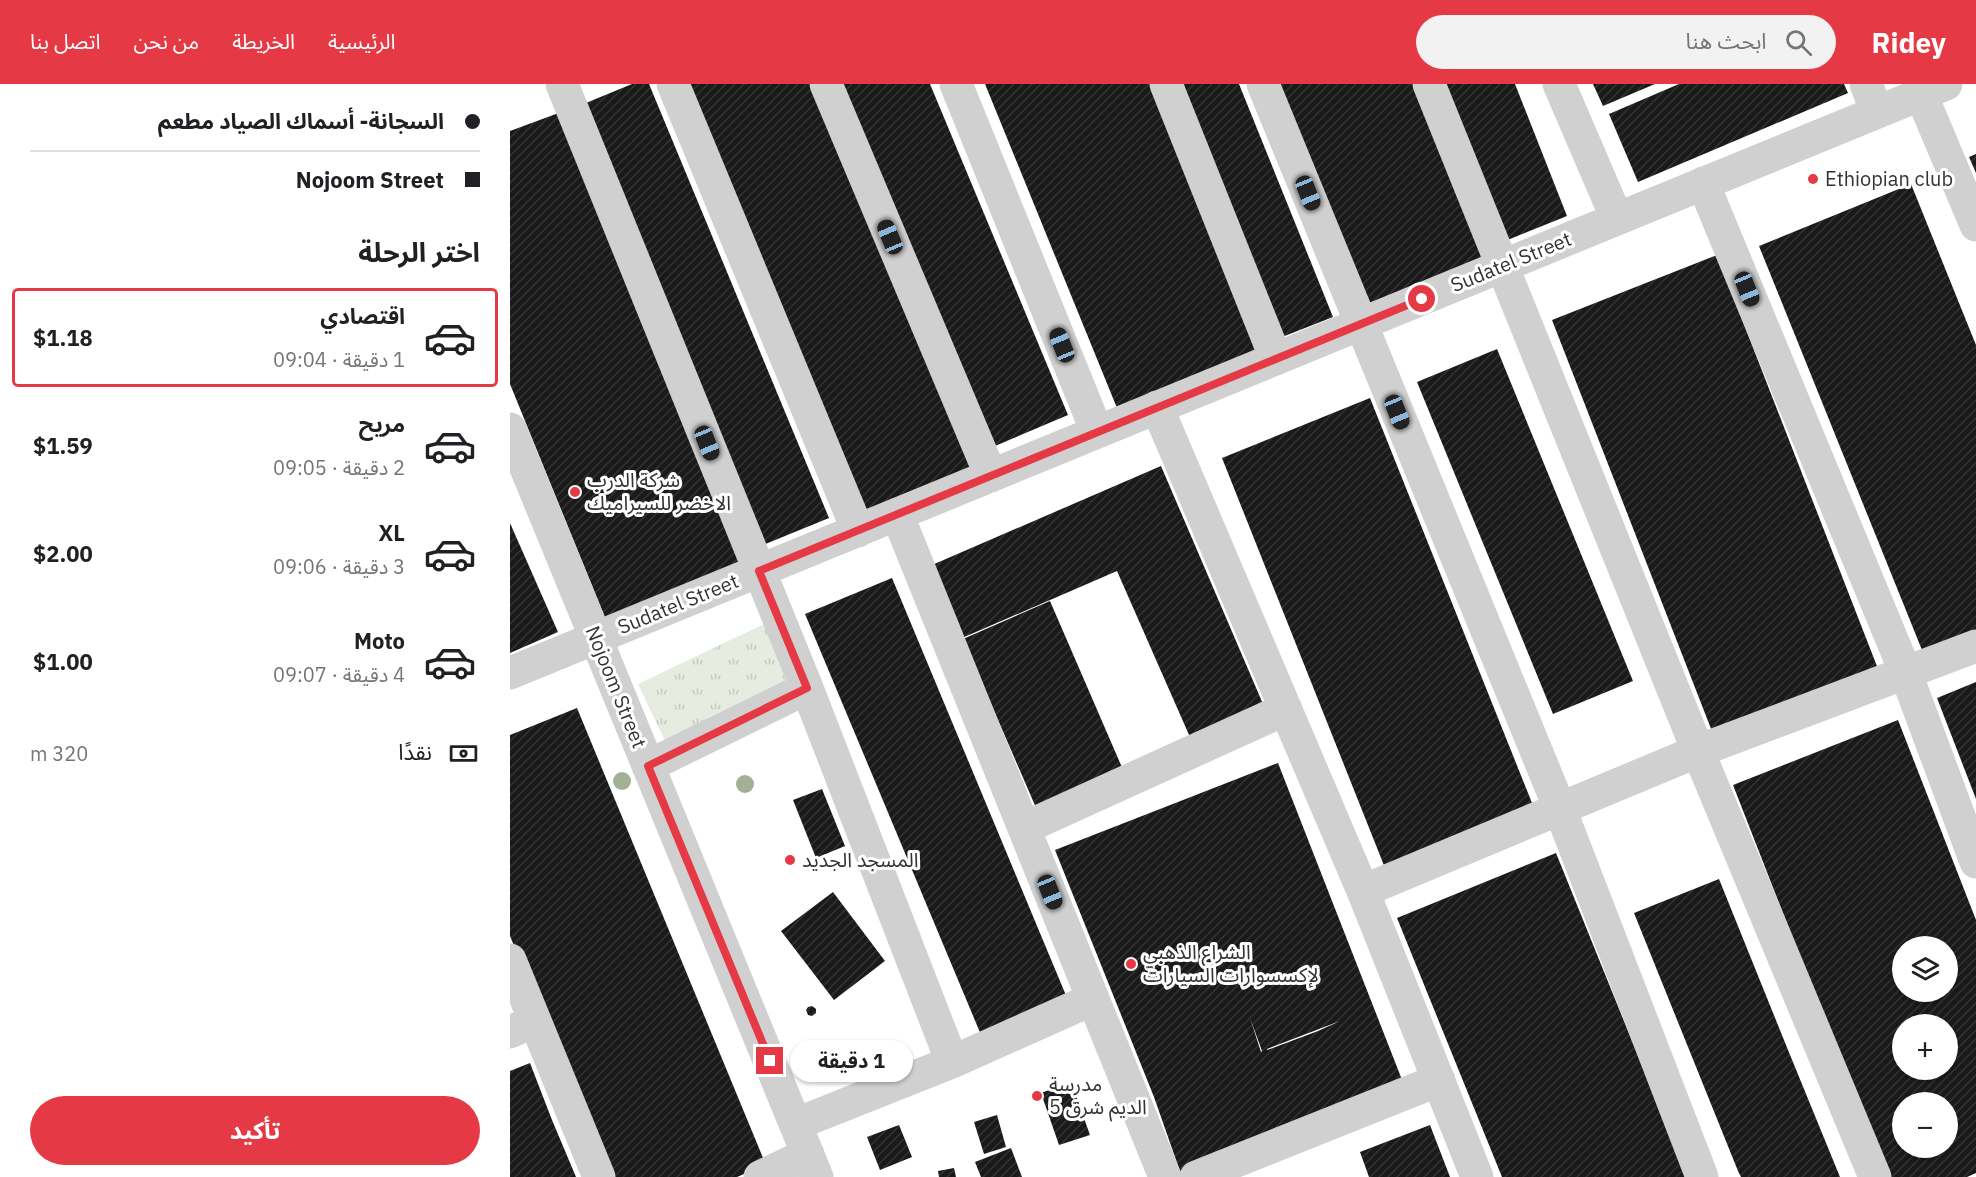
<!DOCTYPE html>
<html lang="ar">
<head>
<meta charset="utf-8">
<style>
	:root { --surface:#fff; --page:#f2f2f2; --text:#202124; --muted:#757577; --line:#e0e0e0; --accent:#e63946 }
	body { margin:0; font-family:"IBM Plex Sans","Noto Sans Arabic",sans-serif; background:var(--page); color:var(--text); direction:rtl; height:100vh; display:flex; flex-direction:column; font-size:22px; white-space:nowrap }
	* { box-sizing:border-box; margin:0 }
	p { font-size:20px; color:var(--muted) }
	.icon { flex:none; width:33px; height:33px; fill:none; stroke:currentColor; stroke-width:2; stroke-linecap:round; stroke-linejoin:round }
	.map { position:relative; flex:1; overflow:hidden; direction:ltr }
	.side { display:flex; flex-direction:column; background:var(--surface); width:510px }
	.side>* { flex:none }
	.top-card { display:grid; align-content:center; height:132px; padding:0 30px; background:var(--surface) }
	.buttons { position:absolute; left:1382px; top:852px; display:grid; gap:12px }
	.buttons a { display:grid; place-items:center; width:66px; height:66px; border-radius:50%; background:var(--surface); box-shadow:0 2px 4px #0004; font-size:30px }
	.end { position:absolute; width:27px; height:27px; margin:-14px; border:8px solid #e63946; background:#fff; box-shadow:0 0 0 3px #fff }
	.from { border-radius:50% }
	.bubble { position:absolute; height:42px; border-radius:21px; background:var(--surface); box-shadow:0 2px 4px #0004; font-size:20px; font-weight:700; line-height:42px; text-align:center; direction:rtl }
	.car { position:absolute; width:18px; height:36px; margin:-18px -9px; border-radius:8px; box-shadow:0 0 4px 2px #0007; background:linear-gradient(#222 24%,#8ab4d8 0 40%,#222 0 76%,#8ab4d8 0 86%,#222 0) }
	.top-card b { display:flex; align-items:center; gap:21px; height:57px; font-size:22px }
	.top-card b+b { border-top:2px solid var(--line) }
	.top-card i { width:15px; height:15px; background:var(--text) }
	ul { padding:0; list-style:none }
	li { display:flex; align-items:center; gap:18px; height:99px; margin:0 12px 9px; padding:0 18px; border:3px solid transparent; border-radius:6px }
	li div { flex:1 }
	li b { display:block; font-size:22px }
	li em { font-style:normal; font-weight:700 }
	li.selected { border-color:var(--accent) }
	li>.icon { width:54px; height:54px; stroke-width:1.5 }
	h2 { padding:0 30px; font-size:27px; line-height:72px }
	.pay { display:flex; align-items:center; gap:15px; height:66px; padding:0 30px; font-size:22px }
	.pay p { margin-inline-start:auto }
	.action { display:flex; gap:12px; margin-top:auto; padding:12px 30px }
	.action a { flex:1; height:69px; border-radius:36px; background:var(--accent); color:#fff; font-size:24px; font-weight:700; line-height:69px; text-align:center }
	header { display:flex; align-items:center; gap:36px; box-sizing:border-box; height:84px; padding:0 30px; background:var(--accent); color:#fff }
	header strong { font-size:28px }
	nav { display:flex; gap:33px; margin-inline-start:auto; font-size:21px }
	.search { width:420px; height:54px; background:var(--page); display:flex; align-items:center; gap:15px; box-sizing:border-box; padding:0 21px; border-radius:33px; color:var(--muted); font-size:22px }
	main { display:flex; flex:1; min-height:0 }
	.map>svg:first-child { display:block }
	.park { fill:url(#park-tufts) }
	.building { fill:url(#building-hatch); fill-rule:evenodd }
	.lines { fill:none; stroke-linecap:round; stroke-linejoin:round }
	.minor { stroke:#d0d0d0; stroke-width:33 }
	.tree { fill:#a2b095 }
	.route { stroke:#e63946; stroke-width:8 }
	.poi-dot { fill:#e63946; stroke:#fff; stroke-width:2 }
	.labels { text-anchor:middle; stroke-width:6; stroke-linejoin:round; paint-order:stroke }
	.poi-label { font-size:20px; fill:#333; stroke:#fff; text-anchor:start }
	.street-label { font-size:20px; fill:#333; stroke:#fff }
</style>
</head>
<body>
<header>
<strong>Ridey</strong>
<div class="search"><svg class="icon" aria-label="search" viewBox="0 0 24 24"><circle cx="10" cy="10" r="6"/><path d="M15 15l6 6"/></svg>ابحث هنا</div>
<nav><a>الرئيسية</a><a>الخريطة</a><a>من نحن</a><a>اتصل بنا</a></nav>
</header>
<main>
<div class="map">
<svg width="1466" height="1093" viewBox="0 0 1466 1093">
	<defs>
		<pattern id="park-tufts" width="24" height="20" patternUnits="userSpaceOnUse" patternTransform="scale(1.5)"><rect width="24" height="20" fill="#e6ecdf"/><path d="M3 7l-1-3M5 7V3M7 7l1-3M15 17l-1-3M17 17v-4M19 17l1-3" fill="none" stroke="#c6cbc0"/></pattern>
		<pattern id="building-hatch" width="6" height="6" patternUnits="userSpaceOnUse" patternTransform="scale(1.5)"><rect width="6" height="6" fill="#1a1a1a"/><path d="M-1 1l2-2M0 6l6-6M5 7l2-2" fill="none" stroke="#333"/></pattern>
	</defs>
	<rect width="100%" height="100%" fill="#fff"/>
	<path class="park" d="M258,538L296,619L167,682L128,600Z"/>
	<path class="building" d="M122,0H139L319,434L253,461L71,21Z
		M171,0H307L469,380L356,429Z
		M326,0H420L558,331L478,365Z
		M475,0H644L751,265L607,324Z
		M665,0H729L823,233L767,255Z
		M763,0H911L982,171L855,223Z
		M927,0H1005L1057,132L990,159Z
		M1083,0H1145L1093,22Z
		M1169,0H1334L1338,9L1128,98L1099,30Z
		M54,27L237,479L96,536L0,300V47Z
		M1466,70V89L1459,73Z
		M1401,100L1466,261V549L1414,571L1249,162Z
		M1207,171L1370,590L1205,655L1042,236Z
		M987,265L1123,597L1043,630L907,298Z
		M860,314L1026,729L877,789L712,374Z
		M651,382L756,627L683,660L607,487L452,554L422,481Z
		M0,439L48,548L0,569Z
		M382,494L560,921L474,958L295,530Z
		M540,517L614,688L527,726L453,555Z
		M1466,598V715L1427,614Z
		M67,624L256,1081L227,1093H99L0,852V651Z
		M1388,636L1466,836V1089L1457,1093H1376L1223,701ZM1392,862H1437V908H1392ZM1392,940H1437V986H1392ZM1392,1018H1437V1064H1392Z
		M768,679L896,1006L672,1093L644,1013L545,766ZM740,934L752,967L751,968ZM830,937L808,947L757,966V965Z
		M312,705L335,762L306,774L283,716Z
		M1046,769L1177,1093H992L887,834Z
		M1209,795L1278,966L1330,1093H1231L1228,1087L1124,829Z
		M323,808L375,877L324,916L271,847Z
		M302,922L306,925V929L302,932L298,931L296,926L298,923Z
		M20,979L42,1036L66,1093H0V987Z
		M561,998L580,1051L549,1061L531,1009Z
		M487,1031L496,1063L474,1070L464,1038Z
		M389,1041L402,1073L370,1086L357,1053Z
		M920,1041L940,1093H859L850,1068Z
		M501,1064L512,1093H471L465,1078Z
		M444,1084L446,1093H429L428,1087Z"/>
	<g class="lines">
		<path class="minor" d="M52,0L297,604L442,978
			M163,0L348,447
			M316,0L481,392
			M446,0L587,348
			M656,0L766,275
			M753,0L1050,725L1192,1093
			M919,0L1188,667L1365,1093
			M1049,0L1107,135
			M1356,0L1367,28
			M1411,10L1466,141
			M1193,99L1395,587L1466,778
			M647,323L853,807L967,1093
			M0,345L307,1093
			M387,430L655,1093
			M0,589L1436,0
			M138,682L297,604
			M514,744L776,625
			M853,807L1188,667L1466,562
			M0,876L89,1093
			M0,948L25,937
			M286,1040L442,978L583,915
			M250,1093L298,1070
			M686,1093L929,996"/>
	</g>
	<g class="tree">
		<circle cx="112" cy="697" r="9"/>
		<circle cx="235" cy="700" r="9"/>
	</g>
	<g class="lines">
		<path class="route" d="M260,977L138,682L297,604L249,487L912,215"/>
	</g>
	<g class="poi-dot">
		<circle cx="1303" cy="95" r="6"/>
		<circle cx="65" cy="408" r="6"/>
		<circle cx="280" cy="776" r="6"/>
		<circle cx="621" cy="880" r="6"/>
		<circle cx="527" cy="1012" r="6"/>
	</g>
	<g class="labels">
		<g class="poi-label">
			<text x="1315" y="102">Ethiopian club</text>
			<text x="77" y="403">شركة الدرب<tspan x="77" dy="23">الاخضر للسيراميك</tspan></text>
			<text x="292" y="783">المسجد الجديد</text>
			<text x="633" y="875">الشراع الذهبي<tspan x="633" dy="23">لإكسسوارات السيارات</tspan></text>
			<text x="539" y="1007">مدرسة<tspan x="539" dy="23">الديم شرق 5</tspan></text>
		</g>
		<g class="street-label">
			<text transform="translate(1001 178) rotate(-22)" y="7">Sudatel Street</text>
			<text transform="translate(168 520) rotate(-22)" y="7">Sudatel Street</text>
			<text transform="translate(106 603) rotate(68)" y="7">Nojoom Street</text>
		</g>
	</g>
</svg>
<div class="buttons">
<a><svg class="icon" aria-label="layers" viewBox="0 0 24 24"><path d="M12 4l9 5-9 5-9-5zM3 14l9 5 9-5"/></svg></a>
<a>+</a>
<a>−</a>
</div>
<i class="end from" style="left:912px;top:215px"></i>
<i class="end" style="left:260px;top:977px"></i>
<div class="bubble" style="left:280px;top:956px;width:123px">1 دقيقة</div>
<i class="car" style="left:798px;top:109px;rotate:158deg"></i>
<i class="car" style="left:380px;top:153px;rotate:337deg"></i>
<i class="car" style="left:1237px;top:205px;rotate:158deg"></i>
<i class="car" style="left:552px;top:261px;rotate:338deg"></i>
<i class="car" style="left:887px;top:328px;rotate:158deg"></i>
<i class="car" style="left:197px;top:359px;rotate:158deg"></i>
<i class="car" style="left:540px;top:808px;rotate:158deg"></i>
</div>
<section class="side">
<div class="top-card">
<b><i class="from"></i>السجانة- أسماك الصياد مطعم</b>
<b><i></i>Nojoom Street</b>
</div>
<h2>اختر الرحلة</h2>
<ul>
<li class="selected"><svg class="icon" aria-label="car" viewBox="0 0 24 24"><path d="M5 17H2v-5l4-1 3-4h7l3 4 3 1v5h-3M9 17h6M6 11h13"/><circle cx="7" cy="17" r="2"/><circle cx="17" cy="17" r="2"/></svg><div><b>اقتصادي</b><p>1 دقيقة · 09:04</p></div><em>$1.18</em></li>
<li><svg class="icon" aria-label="car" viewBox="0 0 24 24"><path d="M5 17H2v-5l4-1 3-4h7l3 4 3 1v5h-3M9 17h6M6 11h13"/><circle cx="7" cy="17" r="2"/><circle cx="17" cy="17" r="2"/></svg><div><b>مريح</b><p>2 دقيقة · 09:05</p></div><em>$1.59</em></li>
<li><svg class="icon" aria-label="car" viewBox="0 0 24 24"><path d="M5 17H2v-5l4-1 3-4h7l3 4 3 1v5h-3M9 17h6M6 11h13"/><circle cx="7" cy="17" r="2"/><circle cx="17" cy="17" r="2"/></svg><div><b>XL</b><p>3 دقيقة · 09:06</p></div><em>$2.00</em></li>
<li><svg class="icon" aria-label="car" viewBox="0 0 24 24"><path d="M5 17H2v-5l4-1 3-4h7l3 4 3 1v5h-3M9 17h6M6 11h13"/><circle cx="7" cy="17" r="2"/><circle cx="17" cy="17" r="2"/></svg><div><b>Moto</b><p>4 دقيقة · 09:07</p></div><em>$1.00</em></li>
</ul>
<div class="pay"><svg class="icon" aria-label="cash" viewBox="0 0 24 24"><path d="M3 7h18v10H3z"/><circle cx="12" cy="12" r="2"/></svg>نقدًا<p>320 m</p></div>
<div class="action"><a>تأكيد</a></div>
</section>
</main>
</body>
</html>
